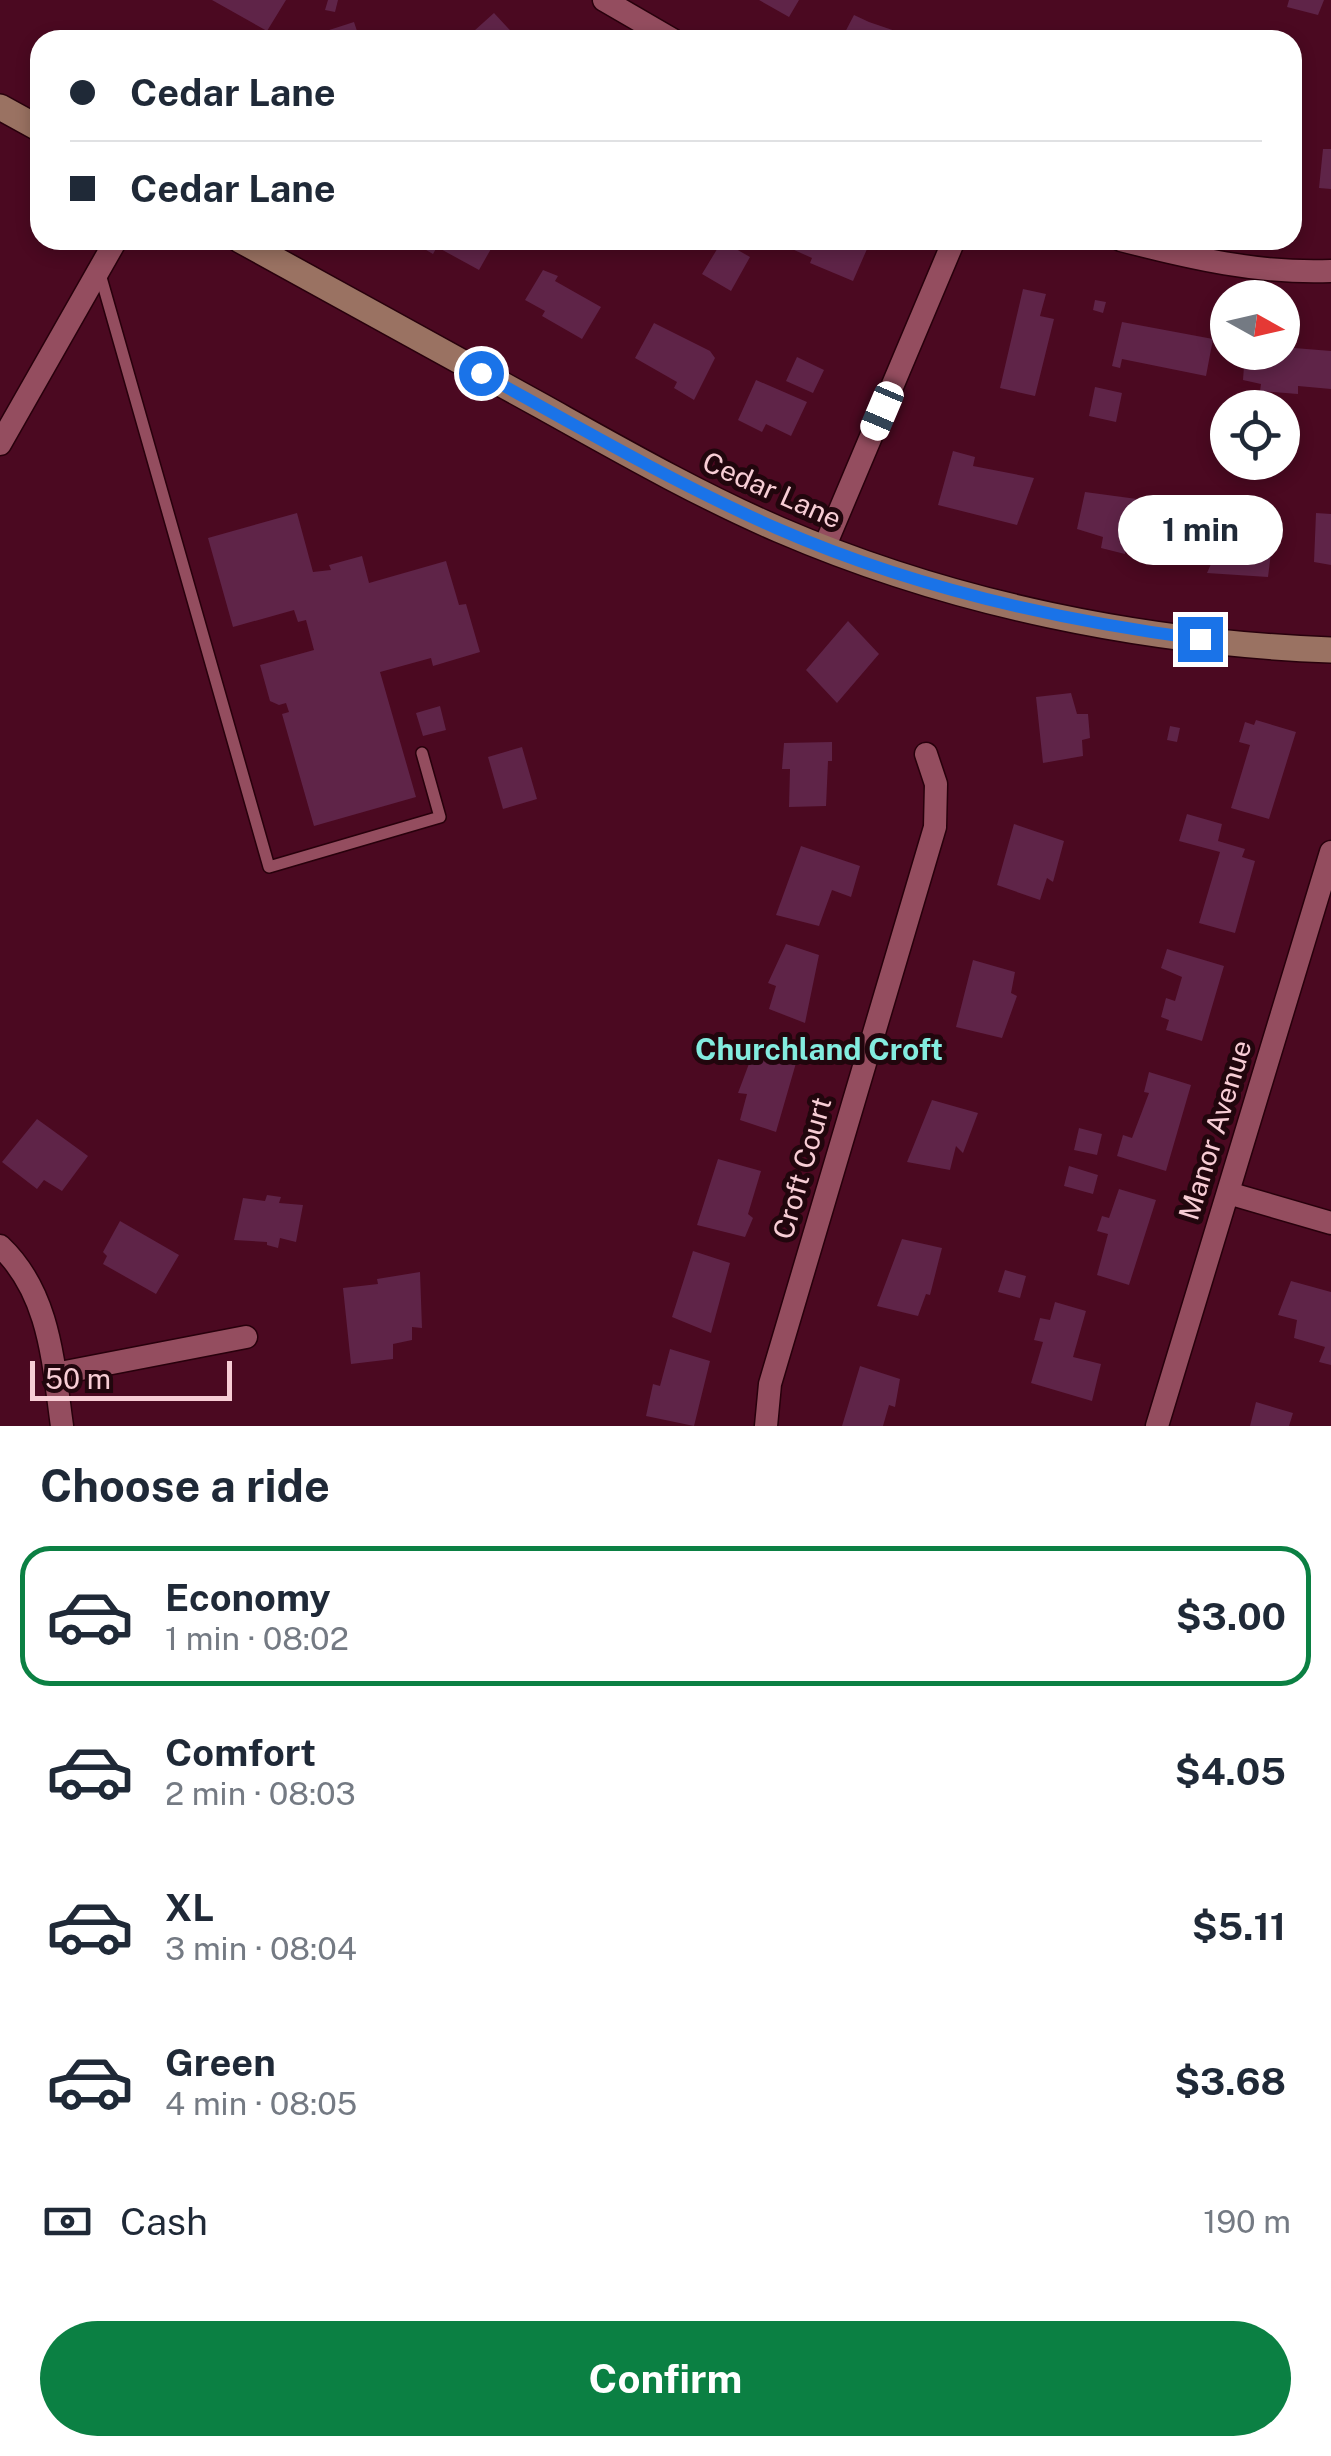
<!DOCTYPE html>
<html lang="en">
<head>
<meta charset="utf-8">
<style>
	:root { --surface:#fff; --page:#f2f2f3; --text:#1f2937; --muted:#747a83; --line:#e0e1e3; --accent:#0b8043 }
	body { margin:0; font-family:"Public Sans",sans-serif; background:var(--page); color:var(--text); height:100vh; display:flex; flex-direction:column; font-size:38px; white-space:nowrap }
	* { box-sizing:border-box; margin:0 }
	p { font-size:32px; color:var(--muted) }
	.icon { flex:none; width:55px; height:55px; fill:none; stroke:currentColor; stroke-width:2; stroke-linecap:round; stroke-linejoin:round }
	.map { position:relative; height:1426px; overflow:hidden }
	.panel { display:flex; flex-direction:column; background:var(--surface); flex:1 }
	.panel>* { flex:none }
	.guide { position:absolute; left:30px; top:30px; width:1272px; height:220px; border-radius:30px; box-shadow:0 5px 15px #0003; display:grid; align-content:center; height:220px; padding:0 40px; background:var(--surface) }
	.needle { width:65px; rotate:98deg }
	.fabs { position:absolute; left:1210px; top:280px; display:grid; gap:20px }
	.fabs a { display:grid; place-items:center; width:90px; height:90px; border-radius:50%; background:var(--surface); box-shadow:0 5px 15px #0003; font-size:50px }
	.scale { position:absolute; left:30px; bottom:25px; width:202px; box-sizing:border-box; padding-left:10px; border:5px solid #f7cdd5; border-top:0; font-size:28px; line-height:35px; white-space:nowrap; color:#f7cdd5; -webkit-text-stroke:8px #21060d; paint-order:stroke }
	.end { position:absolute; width:45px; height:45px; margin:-22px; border:12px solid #1a73e8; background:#fff; box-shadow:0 0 0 5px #fff }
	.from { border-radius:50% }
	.bubble { position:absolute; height:70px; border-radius:35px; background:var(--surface); box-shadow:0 5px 15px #0003; font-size:32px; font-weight:700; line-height:70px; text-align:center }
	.car { position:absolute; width:30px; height:60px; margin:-30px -15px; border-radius:12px; box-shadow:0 0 8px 2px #0007; background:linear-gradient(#fff 24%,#345 0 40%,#fff 0 76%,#345 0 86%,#fff 0) }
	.guide b { display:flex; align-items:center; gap:35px; height:95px; font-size:38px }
	.guide b+b { border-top:2px solid var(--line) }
	.guide i { width:25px; height:25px; background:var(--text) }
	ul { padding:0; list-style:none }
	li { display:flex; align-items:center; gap:30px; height:140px; margin:0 20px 15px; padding:0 20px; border:5px solid transparent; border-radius:30px }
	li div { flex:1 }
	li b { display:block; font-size:38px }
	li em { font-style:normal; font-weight:700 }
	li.current { border-color:var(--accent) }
	li>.icon { width:90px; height:90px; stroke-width:1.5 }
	h2 { padding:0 40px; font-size:45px; line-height:120px }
	.pay { display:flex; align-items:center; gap:25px; height:110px; padding:0 40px; font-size:38px }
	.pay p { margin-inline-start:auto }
	.button { display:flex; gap:20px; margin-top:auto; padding:20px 40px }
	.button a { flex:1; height:115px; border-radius:60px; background:var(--accent); color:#fff; font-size:40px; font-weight:700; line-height:115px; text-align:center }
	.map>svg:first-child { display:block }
	.building { fill:#5f2448 }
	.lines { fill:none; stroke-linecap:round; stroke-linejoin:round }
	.service-casing { stroke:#28000c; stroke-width:14 }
	.minor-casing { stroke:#28000c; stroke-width:25 }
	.secondary-casing { stroke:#28000c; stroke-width:28 }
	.service { stroke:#944d5f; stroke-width:11 }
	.minor { stroke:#944d5f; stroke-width:22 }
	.secondary { stroke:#9a7262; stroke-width:25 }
	.route { stroke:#1a73e8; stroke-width:12 }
	.labels { text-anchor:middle; stroke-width:10; stroke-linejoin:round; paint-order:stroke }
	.street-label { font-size:28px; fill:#f7cdd5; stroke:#21060d }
	.neighbourhood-label { font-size:30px; font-weight:bold; fill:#83ecdf; stroke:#21060d }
</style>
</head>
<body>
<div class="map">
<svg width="1331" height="1426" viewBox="0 0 1331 1426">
	<rect width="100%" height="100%" fill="#4b0921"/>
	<path class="building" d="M212,0H286L267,31Z
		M328,0H338L335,12L325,10Z
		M759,0H799L789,17Z
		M1289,0H1324L1318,15L1287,7Z
		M494,13L519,40H464Z
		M854,15L869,22L907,35L905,40H841Z
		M354,22L360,40H326L323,32Z
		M1323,149H1331V189L1319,188Z
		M409,240H496L479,270L437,247L433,254Z
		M796,240H846L867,249L853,281L810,263L812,258L792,249Z
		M722,241L750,257L731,291L702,274Z
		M543,270L558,276L555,281L601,307L582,339L542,316L545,311L525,300Z
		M1023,289L1046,294L1040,316L1054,319L1035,396L1000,388Z
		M1095,300L1106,302L1103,313L1093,310Z
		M1122,322L1213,339L1206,376L1122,359L1120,368L1112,366Z
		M654,323L710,351L715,358L694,400L674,388L677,382L635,358Z
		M1282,347L1331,351V389L1298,386V394L1260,391L1261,384L1243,380L1245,352H1282Z
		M797,357L824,370L813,393L786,381Z
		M756,380L807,402L791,436L766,424L762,432L738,420Z
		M1095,387L1122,393L1116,422L1089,416Z
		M953,451L975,457L973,466L1034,478L1017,525L938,505Z
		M1085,492L1137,499L1125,554L1101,548L1103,537L1077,529Z
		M1185,511L1260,521L1261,528L1274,529L1268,577L1207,573L1211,564L1177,559Z
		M297,513L313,572L331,570L329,565L362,556L369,583L446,561L459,605L466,604L480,652L433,666L431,658L380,672L416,797L314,826L282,714L289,712L286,703L279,705L270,701L260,665L314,650L306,620L298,622L294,610L233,627L208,538Z
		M1316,513L1331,514V565L1314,562Z
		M848,621L879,654L837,703L806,670Z
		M1071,693L1077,714H1088L1090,738L1082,740L1083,756L1043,763L1036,697Z
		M440,706L446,730L423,736L416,713Z
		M1256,720L1296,732L1269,819L1231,808L1250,745L1239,742L1245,722L1254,725Z
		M1170,726L1180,728L1177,742L1167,740Z
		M832,742V761H828L826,806L789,807L790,769H782L784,743Z
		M522,747L537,799L503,809L488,757Z
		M1187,814L1222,824L1218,841L1245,849L1242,857L1255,861L1235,933L1199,923L1220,852L1179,841Z
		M1014,824L1064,841L1053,882L1047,878L1040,900L997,885Z
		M801,846L860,866L851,897L832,890L819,926L776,915Z
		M786,944L819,955L805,1023L769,1009L776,986L768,983Z
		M1167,949L1224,966L1202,1041L1166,1030L1169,1020L1161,1017L1166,998L1175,1001L1182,977L1161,968Z
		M973,960L1015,972L1011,993L1017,996L1002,1038L956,1027Z
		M753,1053L796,1063L776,1132L740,1120L747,1094L738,1093Z
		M1149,1072L1191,1085L1166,1171L1117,1156L1123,1135L1132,1138L1149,1093L1144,1092Z
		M932,1100L978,1113L963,1153L956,1146L950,1170L907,1162Z
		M37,1119L88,1156L62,1191L44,1180L37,1189L2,1162Z
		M1079,1128L1102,1134L1097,1155L1074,1150Z
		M718,1159L761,1171L748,1214L753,1218L745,1237L697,1225Z
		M1069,1166L1098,1175L1093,1194L1064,1186Z
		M1119,1189L1156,1200L1129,1285L1097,1275L1108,1234L1097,1231L1102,1216L1109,1218Z
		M267,1195L281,1197L279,1203L303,1205L296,1242L280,1238L278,1248L267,1245V1242L234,1240L243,1198L265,1201Z
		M120,1221L179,1255L156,1294L103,1264L107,1256L103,1252Z
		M902,1239L942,1248L930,1295L926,1294L918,1316L877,1306Z
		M693,1251L730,1263L711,1333L672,1317Z
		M1005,1270L1026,1276L1020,1298L998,1292Z
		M420,1272L422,1328L412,1327V1340L393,1344V1359L351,1364L343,1288L378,1284L377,1279Z
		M1291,1281L1331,1292V1365L1319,1362L1325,1347L1294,1338L1297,1320L1278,1315Z
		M1055,1302L1086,1311L1073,1357L1101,1364L1092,1401L1031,1383L1043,1342L1034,1340L1040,1318L1050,1320Z
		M670,1349L710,1361L694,1426L646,1416L653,1384L660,1386Z
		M860,1366L900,1379L895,1407L889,1405L883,1426H842Z
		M1256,1402L1293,1413L1289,1426H1250Z"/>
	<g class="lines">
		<g class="service-casing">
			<path id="service" d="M100,274L269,867L440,817L422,753"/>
		</g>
		<g class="minor-casing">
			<path id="minor" d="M604,0L673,40
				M1121,240C1190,258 1260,274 1331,271
				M0,444L116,240
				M824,548L954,240
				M1228,1193L1331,1223
				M0,1246C50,1293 53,1362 62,1426
				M55,1374L246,1337
				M766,1426L770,1384L935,827L936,784L926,754
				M1157,1426L1331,852"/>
		</g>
		<g class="secondary-casing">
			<path id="secondary" d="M0,107L40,129
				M240,240C342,296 443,352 545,408C622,451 699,495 780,530C952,604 1144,643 1331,650"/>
		</g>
		<use href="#service" class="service"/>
		<use href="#minor" class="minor"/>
		<use href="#secondary" class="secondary"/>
	</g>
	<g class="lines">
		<path class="route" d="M481,373C578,427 674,483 776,528C910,587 1055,620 1200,639"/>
	</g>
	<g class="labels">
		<g class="street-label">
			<text transform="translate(772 490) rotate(24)" y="10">Cedar Lane</text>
			<text transform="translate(1215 1130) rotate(-73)" y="10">Manor Avenue</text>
			<text transform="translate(802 1168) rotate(-74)" y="10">Croft Court</text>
		</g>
		<g class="neighbourhood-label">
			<text x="819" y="1060">Churchland Croft</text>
		</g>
	</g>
</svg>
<div class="fabs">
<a><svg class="needle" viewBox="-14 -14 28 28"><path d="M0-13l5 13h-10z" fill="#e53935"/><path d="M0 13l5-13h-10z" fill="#747a83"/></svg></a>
<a><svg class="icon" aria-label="locate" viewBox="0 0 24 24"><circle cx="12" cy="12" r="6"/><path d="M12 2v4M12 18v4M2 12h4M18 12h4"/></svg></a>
</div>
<div class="scale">50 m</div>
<i class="end from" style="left:481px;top:373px"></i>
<i class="end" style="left:1200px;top:639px"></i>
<div class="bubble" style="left:1118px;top:495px;width:165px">1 min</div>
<i class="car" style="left:882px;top:411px;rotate:203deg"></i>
<div class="guide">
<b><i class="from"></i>Cedar Lane</b>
<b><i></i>Cedar Lane</b>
</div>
</div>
<section class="panel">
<h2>Choose a ride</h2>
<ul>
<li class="current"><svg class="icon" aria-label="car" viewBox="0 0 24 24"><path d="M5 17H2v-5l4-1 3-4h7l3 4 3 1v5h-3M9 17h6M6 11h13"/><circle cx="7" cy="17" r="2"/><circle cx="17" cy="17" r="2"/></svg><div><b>Economy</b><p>1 min · 08:02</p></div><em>$3.00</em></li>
<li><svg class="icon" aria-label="car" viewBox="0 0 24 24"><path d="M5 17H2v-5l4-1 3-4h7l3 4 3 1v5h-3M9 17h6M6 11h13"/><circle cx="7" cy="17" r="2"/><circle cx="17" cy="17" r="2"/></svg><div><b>Comfort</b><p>2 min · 08:03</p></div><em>$4.05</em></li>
<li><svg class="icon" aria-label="car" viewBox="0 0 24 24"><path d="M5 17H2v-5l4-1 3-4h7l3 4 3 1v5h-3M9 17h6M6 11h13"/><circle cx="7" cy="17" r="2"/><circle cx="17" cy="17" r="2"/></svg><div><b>XL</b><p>3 min · 08:04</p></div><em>$5.11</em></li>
<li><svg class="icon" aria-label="car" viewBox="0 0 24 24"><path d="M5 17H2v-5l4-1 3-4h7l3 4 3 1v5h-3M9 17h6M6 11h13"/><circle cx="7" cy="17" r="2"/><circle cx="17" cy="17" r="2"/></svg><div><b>Green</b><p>4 min · 08:05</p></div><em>$3.68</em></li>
</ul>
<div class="pay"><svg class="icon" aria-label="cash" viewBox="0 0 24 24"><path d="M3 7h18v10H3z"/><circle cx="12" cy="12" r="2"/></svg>Cash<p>190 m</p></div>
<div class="button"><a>Confirm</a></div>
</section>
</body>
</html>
